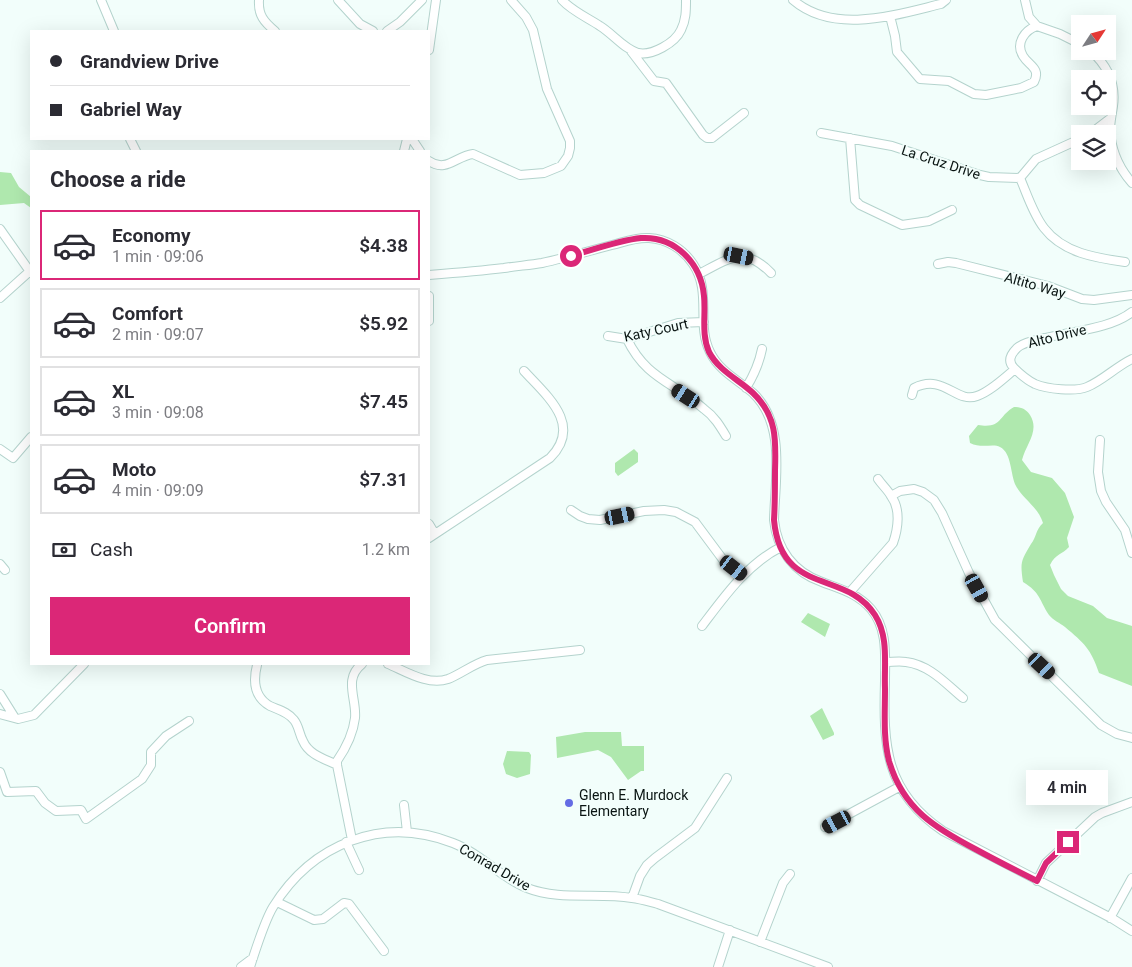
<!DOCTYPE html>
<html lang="en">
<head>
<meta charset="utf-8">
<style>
	:root { --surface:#fff; --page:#f2f2f3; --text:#2b2b33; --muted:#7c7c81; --line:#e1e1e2; --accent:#db2777 }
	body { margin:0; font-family:Roboto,sans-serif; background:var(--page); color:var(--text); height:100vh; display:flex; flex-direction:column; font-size:19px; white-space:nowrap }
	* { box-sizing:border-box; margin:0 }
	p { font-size:16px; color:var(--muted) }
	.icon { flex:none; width:28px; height:28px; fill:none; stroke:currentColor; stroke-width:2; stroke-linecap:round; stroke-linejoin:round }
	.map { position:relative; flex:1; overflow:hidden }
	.side { position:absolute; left:30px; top:150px; width:400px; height:515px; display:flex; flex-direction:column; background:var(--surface); border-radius:0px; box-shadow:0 5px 20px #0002 }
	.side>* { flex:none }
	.hud { position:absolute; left:30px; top:30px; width:400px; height:110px; border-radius:0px; box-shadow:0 5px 20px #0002; display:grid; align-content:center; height:110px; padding:0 20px; background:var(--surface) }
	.needle { width:32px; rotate:54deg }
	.buttons { position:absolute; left:1071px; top:15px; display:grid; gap:10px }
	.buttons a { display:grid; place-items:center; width:45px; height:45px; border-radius:0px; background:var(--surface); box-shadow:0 5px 20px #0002; font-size:25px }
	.end { position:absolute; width:22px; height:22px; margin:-11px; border:6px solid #db2777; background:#fff; box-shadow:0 0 0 2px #fff }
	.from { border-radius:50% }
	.bubble { position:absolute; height:35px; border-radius:0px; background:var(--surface); box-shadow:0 5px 20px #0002; font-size:16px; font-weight:600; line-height:35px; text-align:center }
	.car { position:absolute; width:15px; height:30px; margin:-15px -8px; border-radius:6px; box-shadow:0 0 4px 1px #0007; background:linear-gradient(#222 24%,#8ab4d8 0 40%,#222 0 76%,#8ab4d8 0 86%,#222 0) }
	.hud b { display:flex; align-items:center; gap:18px; height:48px; font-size:19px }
	.hud b+b { border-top:1px solid var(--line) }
	.hud i { width:12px; height:12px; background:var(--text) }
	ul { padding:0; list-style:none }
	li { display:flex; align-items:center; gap:15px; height:70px; margin:0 10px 8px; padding:0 10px; border:2px solid var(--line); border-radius:0px }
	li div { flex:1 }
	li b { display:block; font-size:19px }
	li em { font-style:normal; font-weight:600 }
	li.selected { border-color:var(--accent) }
	li>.icon { width:45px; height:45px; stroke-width:1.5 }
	h2 { padding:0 20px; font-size:22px; line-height:60px }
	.pay { display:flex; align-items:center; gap:12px; height:55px; padding:0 20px; font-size:19px }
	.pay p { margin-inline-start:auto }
	.primary-button { display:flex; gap:10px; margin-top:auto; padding:10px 20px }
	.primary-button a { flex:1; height:58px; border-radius:0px; background:var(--accent); color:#fff; font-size:20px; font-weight:600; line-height:58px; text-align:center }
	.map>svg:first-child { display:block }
	.green { fill:#afe8ae }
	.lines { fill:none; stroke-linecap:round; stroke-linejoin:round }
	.minor-casing { stroke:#b4d3cd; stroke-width:10 }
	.minor { stroke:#fff; stroke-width:8 }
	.route { stroke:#db2777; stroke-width:6 }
	.poi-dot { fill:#646ce4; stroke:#f2fefb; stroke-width:2 }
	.labels { text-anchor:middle; stroke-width:4; stroke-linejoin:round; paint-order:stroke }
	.street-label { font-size:14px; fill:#091412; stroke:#f2fefb }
	.poi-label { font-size:14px; fill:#091412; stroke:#f2fefb; text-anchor:start }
</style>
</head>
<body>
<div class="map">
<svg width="1132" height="967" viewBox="0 0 1132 967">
	<rect width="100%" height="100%" fill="#f2fefb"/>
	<path class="green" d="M0,172L11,173L19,187L31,197V208L24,203L0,205Z
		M1014,407C1021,407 1026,409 1030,415C1040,431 1026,444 1022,460L1031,472L1052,478L1065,493L1074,517L1067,538L1069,547C1062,555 1056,553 1050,565L1054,575L1061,589L1068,596L1093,606L1107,618L1132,626V686L1099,673C1091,649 1084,643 1065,627C1060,623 1053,620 1049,615C1039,600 1041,593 1023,582C1020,562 1021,561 1031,544C1037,536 1035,531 1043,523C1038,507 1024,500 1016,486C1010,474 1012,453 1000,447C993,443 982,449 970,443L969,436L978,425C1002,429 998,416 1014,407Z
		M634,449L638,453V462L618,476L615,472V463Z
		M808,613L830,624L825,637L801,622Z
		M822,708L834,733V735L823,740L810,716Z
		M585,732H621L622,746H644V771H641L628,780L611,757L598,750L557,758L556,737Z
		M507,751L529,752L531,755L530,774L517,778L506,774L503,764Z"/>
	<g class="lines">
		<g class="minor-casing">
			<path id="minor" d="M101,0L114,31
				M259,0C258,15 264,22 275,31
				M338,0L360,24L373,31
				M562,0C572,11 588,18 600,26C613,34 624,49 638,53C652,56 675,43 681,30C686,20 686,11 686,0
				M793,0C834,35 895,15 941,4L946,0
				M1025,0L1029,17L1037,26L1060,34L1080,44
				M890,16L895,36L897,52L920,79L949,81L974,94L986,95L1021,88L1034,82C1041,68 1029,66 1023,56C1015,43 1025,30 1037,26
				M387,31L400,22L422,0
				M429,50L436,0
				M631,51L654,81L666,83L703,135L707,138H712L744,113
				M1091,51C1108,66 1116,84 1113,106C1112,114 1110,122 1110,130C1111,150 1119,168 1132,183
				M821,133L892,146L980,175L989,177L1020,178L1036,159L1080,139
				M1090,134L1111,118
				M850,138L855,200L860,205L902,225L929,221L952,210
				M130,139L136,151
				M412,139L420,151
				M404,151L407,139
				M429,161C446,173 456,156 473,154L520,175L544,173L561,166L568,156L570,148V141L547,89L533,30L526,17L511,0
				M1020,178C1027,194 1033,214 1044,228C1063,253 1096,258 1125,262
				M0,229L31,273
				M938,264L948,262L956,263L1048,286L1082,299L1094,300L1132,295
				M699,274C728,259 744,245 771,273
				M429,275C454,273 479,271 504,268C517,266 530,265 542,263C565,258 589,251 612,245C624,242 636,237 649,238C667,239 683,249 693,264C712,292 696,324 710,352C719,371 738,380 753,393C786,424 775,479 774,520C777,549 793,572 822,582C840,589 857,593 871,609C888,629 885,656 885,681C883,746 885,792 943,831L1113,919L1132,931
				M429,296V321
				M0,298L30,271
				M1132,312C1110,329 1072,331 1045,338C1036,340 1024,342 1017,348C1011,354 1007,361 1014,368C1020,374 1027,380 1035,384C1047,389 1075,392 1087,387C1102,381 1117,366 1132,359
				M608,336L627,339L678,323L704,322
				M627,339C646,379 674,382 704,409C714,416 720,426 726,436
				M746,388C754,375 759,364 762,349
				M912,395L914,388C944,373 956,404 977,396C991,391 1004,378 1015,369
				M1100,440L1098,472L1101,491L1106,502L1125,530L1132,553
				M0,449L13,458L31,437
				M891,496L900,491L914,489L923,492L934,500L942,513L969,573L995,620L1101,725L1117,734L1132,738
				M571,510L580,516L588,519L600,520L644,511L664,510L676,512L695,522L724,561L743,576
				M429,524L435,534
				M429,538L550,458C583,425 547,396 524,371
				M0,564L5,570
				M850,592L893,543C898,529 901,509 891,496C888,490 882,485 878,479
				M702,626C724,597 747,564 781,547
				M886,662C892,662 900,661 906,662C930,665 946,684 963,698
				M388,664C405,671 428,686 448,679C461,674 473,664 487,660L580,650
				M257,665C253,681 254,697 270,706C279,710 288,712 294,720C299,726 299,734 303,741C309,755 325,759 337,765
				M0,694L15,718
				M0,714L18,719L34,715L84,664
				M0,772L7,792L36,791L45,803L56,811L81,810L86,819L142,779L151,765V752L166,736L189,721
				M404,805L407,832
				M825,827L899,787
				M352,840L337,765V761C346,748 353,735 355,718C357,699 343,679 362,664
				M346,842L359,870
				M1037,881L1046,863L1095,817L1102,813L1132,802
				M632,898L640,876L647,865L655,858L695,828L727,778
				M277,902L314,920L323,919L344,903L349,904L384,951
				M1110,918L1132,878
				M760,942L783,883L790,874
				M241,967L253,958
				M250,967C256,949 264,922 273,907C312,844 382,815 453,843C480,853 501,878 527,888C560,901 598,892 632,898C641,899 650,902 658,904L828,967
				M718,967L730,930"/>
		</g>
		<use href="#minor" class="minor"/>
	</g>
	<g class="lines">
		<path class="route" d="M571,256C592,250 620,240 641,238C675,236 701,263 704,296C706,314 701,334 709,352C719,371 738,379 753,393C777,416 776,440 775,470C775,487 775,503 774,520C781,597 846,569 875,615C889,637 884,664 885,689C885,713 883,738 889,761C903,809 935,828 977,850C997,861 1017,871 1037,881L1046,863L1068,842"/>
	</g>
	<circle class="poi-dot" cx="569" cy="803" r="5"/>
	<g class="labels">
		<g class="street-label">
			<text transform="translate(941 162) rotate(18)" y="5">La Cruz Drive</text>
			<text transform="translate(1035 285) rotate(16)" y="5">Altito Way</text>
			<text transform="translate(656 330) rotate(-12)" y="5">Katy Court</text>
			<text transform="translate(1057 336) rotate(-14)" y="5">Alto Drive</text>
			<text transform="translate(495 867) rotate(30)" y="5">Conrad Drive</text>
		</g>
		<g class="poi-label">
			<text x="579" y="800">Glenn E. Murdock<tspan x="579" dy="16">Elementary</tspan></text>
		</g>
	</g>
</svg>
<div class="buttons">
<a><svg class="needle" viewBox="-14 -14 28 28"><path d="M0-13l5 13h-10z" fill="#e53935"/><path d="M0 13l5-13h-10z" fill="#7c7c81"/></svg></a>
<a><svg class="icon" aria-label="locate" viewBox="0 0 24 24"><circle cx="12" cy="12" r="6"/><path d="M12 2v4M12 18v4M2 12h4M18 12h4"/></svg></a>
<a><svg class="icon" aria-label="layers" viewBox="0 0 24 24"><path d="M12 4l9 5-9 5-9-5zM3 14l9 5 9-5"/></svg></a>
</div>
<i class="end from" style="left:571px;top:256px"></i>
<i class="end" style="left:1068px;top:842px"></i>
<div class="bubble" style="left:1026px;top:770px;width:82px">4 min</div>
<i class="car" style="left:739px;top:256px;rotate:102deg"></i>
<i class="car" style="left:686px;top:396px;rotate:303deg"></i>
<i class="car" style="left:620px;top:516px;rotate:78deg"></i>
<i class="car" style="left:734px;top:568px;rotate:128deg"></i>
<i class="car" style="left:977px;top:588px;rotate:151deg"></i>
<i class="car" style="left:1042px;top:666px;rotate:133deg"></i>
<i class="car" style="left:837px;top:822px;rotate:242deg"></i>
<div class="hud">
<b><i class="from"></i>Grandview Drive</b>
<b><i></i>Gabriel Way</b>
</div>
<section class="side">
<h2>Choose a ride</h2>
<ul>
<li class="selected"><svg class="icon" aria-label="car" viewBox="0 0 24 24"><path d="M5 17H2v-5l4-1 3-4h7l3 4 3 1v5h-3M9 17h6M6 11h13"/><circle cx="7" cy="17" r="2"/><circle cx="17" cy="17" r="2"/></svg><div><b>Economy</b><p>1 min · 09:06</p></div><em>$4.38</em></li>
<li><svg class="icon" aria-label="car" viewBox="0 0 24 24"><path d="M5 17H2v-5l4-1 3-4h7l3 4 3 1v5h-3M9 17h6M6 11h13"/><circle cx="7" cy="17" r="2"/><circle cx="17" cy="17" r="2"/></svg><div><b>Comfort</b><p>2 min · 09:07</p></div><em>$5.92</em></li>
<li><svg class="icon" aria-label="car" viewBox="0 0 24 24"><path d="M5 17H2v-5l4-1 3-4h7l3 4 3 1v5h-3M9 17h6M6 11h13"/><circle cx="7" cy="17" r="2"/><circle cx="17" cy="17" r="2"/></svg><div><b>XL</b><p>3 min · 09:08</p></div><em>$7.45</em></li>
<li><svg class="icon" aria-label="car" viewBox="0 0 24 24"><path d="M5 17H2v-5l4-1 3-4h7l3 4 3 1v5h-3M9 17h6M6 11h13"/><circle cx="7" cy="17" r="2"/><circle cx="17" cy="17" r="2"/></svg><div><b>Moto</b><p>4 min · 09:09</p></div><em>$7.31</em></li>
</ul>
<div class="pay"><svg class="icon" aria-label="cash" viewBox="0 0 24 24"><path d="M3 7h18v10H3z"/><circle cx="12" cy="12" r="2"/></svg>Cash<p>1.2 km</p></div>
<div class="primary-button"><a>Confirm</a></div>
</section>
</div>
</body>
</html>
